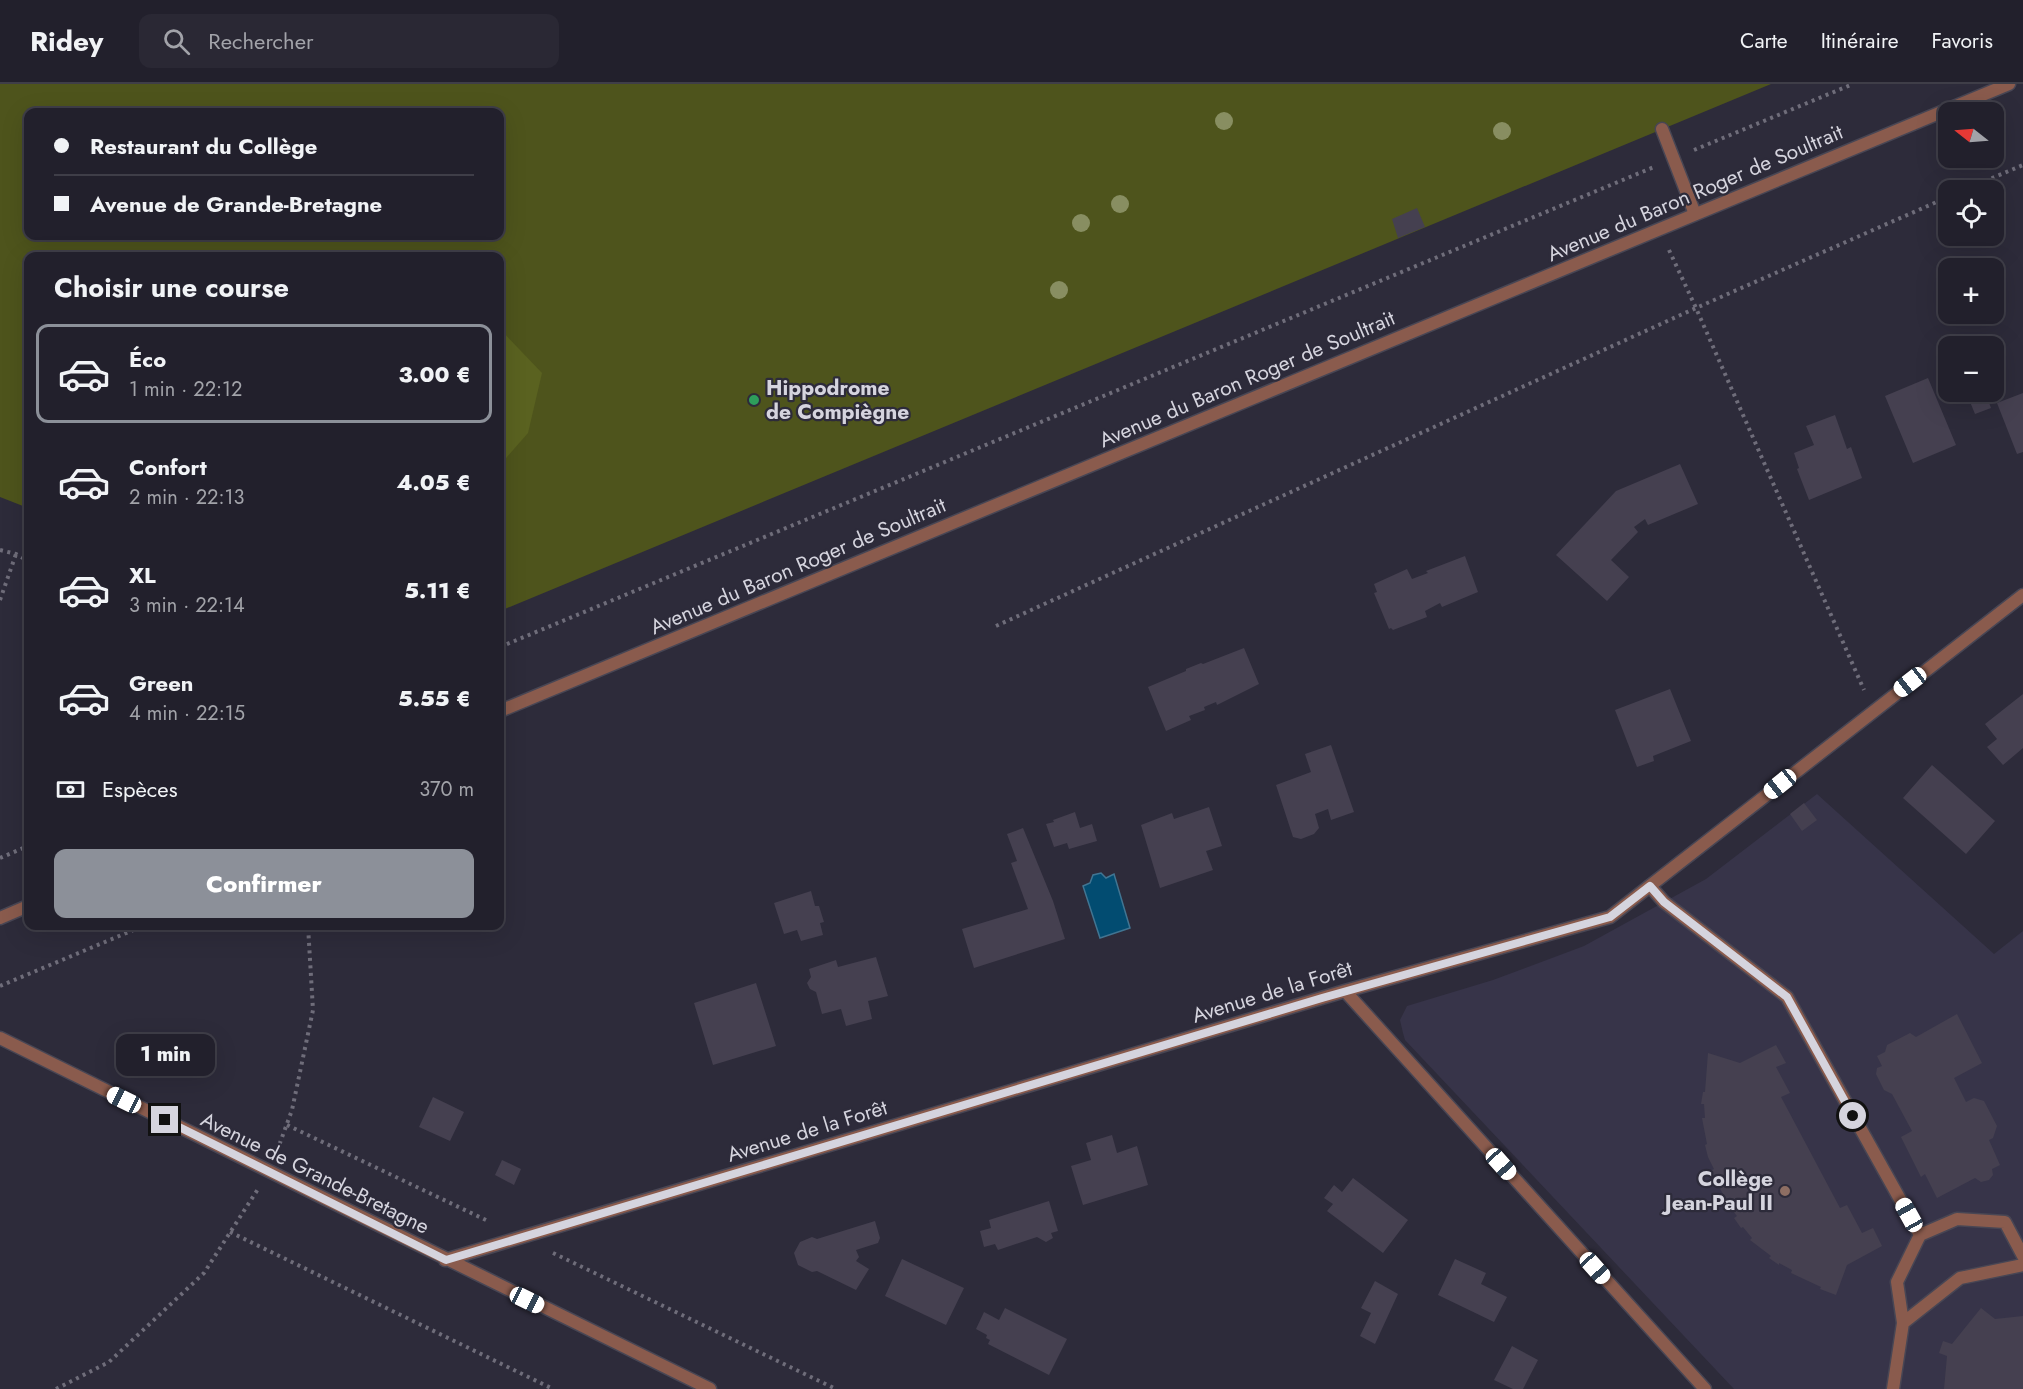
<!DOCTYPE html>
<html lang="fr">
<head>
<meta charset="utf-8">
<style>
	:root { --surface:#22202c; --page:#2a2834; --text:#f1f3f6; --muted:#a2a3a9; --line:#3f3e48; --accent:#8c9099 }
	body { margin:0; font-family:Jost,sans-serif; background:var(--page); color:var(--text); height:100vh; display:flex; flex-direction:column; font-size:22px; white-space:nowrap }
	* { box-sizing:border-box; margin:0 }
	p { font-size:20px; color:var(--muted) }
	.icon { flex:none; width:33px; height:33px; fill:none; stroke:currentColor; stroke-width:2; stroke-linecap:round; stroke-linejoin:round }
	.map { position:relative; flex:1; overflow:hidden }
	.side { position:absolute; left:24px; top:168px; width:480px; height:678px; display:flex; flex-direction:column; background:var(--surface); border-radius:12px; box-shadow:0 6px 24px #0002,0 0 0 2px var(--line) }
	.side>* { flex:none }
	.guide { position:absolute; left:24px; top:24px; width:480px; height:132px; border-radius:12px; box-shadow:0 6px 24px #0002,0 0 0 2px var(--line); display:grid; align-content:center; height:132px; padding:0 30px; background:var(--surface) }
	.needle { width:39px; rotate:287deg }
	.controls { position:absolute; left:1938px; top:18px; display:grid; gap:12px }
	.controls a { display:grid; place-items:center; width:66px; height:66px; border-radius:12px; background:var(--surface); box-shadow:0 6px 24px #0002,0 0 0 2px var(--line); font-size:30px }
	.end { position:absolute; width:27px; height:27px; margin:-14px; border:8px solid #d5d4de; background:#111; box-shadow:0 0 0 3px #111 }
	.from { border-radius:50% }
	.bubble { position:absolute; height:42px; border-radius:12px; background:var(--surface); box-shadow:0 6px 24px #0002,0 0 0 2px var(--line); font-size:20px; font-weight:800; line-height:42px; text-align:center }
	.car { position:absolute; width:18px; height:36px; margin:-18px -9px; border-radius:8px; box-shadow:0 0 4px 2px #0007; background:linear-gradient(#fff 24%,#345 0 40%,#fff 0 76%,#345 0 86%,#fff 0) }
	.guide b { display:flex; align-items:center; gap:21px; height:57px; font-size:22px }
	.guide b+b { border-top:2px solid var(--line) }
	.guide i { width:15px; height:15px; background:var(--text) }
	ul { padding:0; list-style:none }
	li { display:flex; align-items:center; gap:18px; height:99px; margin:0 12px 9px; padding:0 18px; border:3px solid transparent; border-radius:12px }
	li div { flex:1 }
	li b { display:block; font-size:22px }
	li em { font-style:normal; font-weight:800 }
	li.active { border-color:var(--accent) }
	li>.icon { width:54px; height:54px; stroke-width:1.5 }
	h2 { padding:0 30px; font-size:27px; line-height:72px }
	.pay { display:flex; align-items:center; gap:15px; height:66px; padding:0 30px; font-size:22px }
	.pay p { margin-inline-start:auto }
	.cta { display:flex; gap:12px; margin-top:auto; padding:12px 30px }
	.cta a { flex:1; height:69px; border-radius:12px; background:var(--accent); color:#fff; font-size:24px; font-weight:800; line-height:69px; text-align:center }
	header { display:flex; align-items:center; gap:36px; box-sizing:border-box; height:84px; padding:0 30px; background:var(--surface); border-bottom:2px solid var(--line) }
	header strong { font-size:28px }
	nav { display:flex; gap:33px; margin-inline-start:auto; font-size:21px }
	.search { width:420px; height:54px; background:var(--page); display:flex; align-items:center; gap:15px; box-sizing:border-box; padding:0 21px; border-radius:12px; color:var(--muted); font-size:22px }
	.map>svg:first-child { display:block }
	.built { fill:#373449 }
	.green { fill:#4e541c; fill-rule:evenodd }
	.forest { fill:#5a6220 }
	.water { fill:#024c71; stroke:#417592; stroke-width:1.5 }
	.building { fill:#454050 }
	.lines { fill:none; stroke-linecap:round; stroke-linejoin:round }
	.service-casing { stroke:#484654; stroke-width:15 }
	.minor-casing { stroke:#484654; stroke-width:15 }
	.path { stroke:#6f6d7a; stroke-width:4; stroke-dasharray:3 4.5; stroke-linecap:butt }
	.service { stroke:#8a5b4d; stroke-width:12 }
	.minor { stroke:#8a5b4d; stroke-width:12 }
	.tree { fill:#888e61 }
	.route { stroke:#d5d4de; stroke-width:8 }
	.leisure-dot { fill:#2e9e5b; stroke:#2d2b3a; stroke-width:2 }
	.education-dot { fill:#8d6e63; stroke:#2d2b3a; stroke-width:2 }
	.labels { text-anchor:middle; stroke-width:4.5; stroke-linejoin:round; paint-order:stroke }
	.street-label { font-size:21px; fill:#d5d4de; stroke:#2d2b3a }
	.poi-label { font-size:21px; font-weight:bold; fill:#d5d4de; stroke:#2d2b3a; text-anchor:start }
</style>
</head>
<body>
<header>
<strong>Ridey</strong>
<div class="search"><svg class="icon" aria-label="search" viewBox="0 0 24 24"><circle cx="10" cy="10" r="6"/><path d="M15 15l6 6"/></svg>Rechercher</div>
<nav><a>Carte</a><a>Itinéraire</a><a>Favoris</a></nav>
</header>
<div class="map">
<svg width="2023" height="1305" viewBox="0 0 2023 1305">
	<rect width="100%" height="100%" fill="#2d2b3a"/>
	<path class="built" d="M1817,710L1994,870L2023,847V1305H1734L1405,956L1403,949L1400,936L1407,922L1493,896L1584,862L1706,795Z"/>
	<path class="green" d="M0,0H1771L500,527V172H28V424L0,413ZM28,28H500V152H28Z"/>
	<path class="forest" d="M500,245L542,289L528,349L500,381Z"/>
	<path class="water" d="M1101,789L1106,794L1114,790L1130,844L1100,854L1083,802L1090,799L1093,791Z"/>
	<path class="building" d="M1417,124L1425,143L1398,154L1392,135Z
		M1928,294L1956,361L1913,379L1885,312Z
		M1966,308H1985L1991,324L1975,330Z
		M2023,309V368L2017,370L1997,319Z
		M1835,331L1847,365L1851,363L1862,394L1809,416L1797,385L1799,384L1794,369L1814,361L1806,342Z
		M1680,380L1698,420L1648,441L1645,435L1634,443L1638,448L1611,476L1629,493L1607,517L1556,471L1616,407Z
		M1465,472L1478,508L1442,523L1440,519L1425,527L1427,533L1393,546L1391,544L1389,545L1374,509L1377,508L1374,500L1407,485L1412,495L1428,489L1426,487Z
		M1244,564L1259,600L1217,621L1216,618L1204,623L1205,626L1189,632L1191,636L1166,647L1148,603L1186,587V585L1201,579L1203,580Z
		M1670,605L1691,657L1653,672L1654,677L1637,683L1615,626Z
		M2023,610V664L2003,681L1987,663L1997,655L1985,640Z
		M1331,661L1354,728L1331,736L1328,725L1315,730L1319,744L1314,750L1301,755L1293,753L1276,701L1311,688L1305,670Z
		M1932,681L1995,737L1966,770L1903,714Z
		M1804,719L1817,736L1802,747L1790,730Z
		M1209,723L1222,762L1206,767L1213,786L1160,804L1141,741L1172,729L1174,735Z
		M1075,728L1080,744L1092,740L1097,757L1069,765L1067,759L1054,763L1046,740L1054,738L1053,736Z
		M1023,744L1053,817L1065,855L974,884L962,845L1028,825L1011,779L1017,777L1007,750Z
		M811,807L815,822H819L824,838L820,839L823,851L801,857L797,846L784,850L774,819Z
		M876,873L888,912L868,917L872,935L846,942L841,925L822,930L816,908L810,905L807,899L811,893L809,885L836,876L838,883Z
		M756,899L776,962L713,981L694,919Z
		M1957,930L1982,979L1954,994L1966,1018L1974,1014L1984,1017L1997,1042L1993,1054L1989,1056L2000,1081L1992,1085L1993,1091L1989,1096L1981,1098L1975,1094L1937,1114L1925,1090L1921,1093L1901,1053L1912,1047L1892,1010L1884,1006L1876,990L1877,984L1882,982L1877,972L1885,968L1887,961L1910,949L1916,953Z
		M1776,961L1786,979L1776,983L1790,1009L1781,1013L1840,1124L1847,1121L1862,1149L1873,1144L1882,1162L1847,1181L1836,1211L1820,1205L1821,1203L1791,1189L1792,1186L1779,1179V1181L1769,1174L1771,1172L1750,1156L1752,1154L1743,1143L1741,1144L1734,1134L1737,1132L1728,1121L1726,1122L1721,1111L1723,1110L1710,1087L1714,1085L1708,1073L1705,1061L1707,1060L1702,1034H1705L1704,1020H1701L1703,1008H1705L1708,969L1740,979Z
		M433,1013L464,1028L450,1057L419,1043Z
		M1112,1051L1117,1069L1137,1062L1148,1101L1083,1121L1071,1082L1091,1076L1086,1059Z
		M502,1076L521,1085L514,1101L495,1091Z
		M1353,1094L1408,1136L1383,1169L1327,1127L1333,1120L1324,1114L1334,1101L1342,1108Z
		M1049,1117L1058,1147L1051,1149L1053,1154L1046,1158L1037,1153L998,1166L995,1160L984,1163L980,1147L991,1144L989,1136Z
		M875,1137L880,1154L878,1159L856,1166L859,1173L856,1177L869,1185L856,1206L817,1187L812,1188L798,1181L794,1169L800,1158L812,1153L817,1155Z
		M902,1175L964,1204L946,1241L885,1212Z
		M1455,1175L1486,1189L1481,1200L1507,1213L1494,1238L1438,1211Z
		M1375,1197L1398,1210L1375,1260L1360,1252L1371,1229L1361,1224Z
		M1005,1224L1067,1255L1049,1291L988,1260L990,1256L986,1254L987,1251L976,1245L984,1228L999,1236Z
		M1981,1224L1995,1235L2023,1232V1305H1944L1947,1272L1939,1269L1943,1257L1952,1260Z
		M1512,1262L1538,1276L1523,1305H1513L1494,1296Z"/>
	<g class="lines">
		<g class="service-casing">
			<path id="service" d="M1662,45L1695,130
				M1650,802L1664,818L1787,913L1920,1151
				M1903,1239L1897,1198L1920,1151L1957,1135L2005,1138L2023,1172
				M1893,1305L1903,1239L1960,1194L2023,1181"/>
		</g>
		<g class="minor-casing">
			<path id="minor" d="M500,627L2009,0
				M0,834L28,822
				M1345,907L1705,1305
				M0,954L710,1305
				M445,1176L1345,907L1610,833L2023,511"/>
		</g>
		<path class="path" d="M1694,66L1853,0
			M1964,106L2023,81
			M1669,166L1696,224L1864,606
			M0,466L16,470L28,477
			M0,516L16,470
			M996,542L1696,224L1948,113
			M500,563L1654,83
			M0,774L28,762
			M0,902L143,842
			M287,1041L490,1138
			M277,1067L292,1026L313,926L308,842
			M230,1148L553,1305
			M553,1169L836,1305
			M56,1305L109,1278L204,1189L258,1105"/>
		<use href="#service" class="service"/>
		<use href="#minor" class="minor"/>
	</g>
	<g class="tree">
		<circle cx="1224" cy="37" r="9"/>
		<circle cx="1502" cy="47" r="9"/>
		<circle cx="1120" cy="120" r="9"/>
		<circle cx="1081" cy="139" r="9"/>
		<circle cx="1059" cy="206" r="9"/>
	</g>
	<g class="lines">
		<path class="route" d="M165,1036L446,1176L1322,914L1610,833L1650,802L1664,818L1787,913L1853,1032"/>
	</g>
	<circle class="leisure-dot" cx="754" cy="316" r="6"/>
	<circle class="education-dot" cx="1785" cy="1107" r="6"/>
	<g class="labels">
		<g class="street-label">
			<text transform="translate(1695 109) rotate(-23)" y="7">Avenue du Baron Roger de Soultrait</text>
			<text transform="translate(1247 295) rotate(-23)" y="7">Avenue du Baron Roger de Soultrait</text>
			<text transform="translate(798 482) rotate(-23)" y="7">Avenue du Baron Roger de Soultrait</text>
			<text transform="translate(1272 908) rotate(-17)" y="7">Avenue de la Forêt</text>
			<text transform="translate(807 1047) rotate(-17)" y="7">Avenue de la Forêt</text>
			<text transform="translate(315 1089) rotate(26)" y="7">Avenue de Grande-Bretagne</text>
		</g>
		<g class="poi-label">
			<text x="766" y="311">Hippodrome<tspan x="766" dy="24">de Compiègne</tspan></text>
			<text x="1773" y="1102" text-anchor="end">Collège<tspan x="1773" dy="24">Jean-Paul II</tspan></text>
		</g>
	</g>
</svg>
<div class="controls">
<a><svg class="needle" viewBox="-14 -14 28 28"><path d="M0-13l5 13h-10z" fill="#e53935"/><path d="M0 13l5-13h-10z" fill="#a2a3a9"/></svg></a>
<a><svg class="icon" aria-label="locate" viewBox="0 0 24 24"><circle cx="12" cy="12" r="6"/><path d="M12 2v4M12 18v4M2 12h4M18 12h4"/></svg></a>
<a>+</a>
<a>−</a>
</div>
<i class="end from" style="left:1853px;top:1032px"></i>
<i class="end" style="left:165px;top:1036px"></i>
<div class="bubble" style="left:116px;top:950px;width:99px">1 min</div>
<i class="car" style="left:1910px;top:598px;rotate:232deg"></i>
<i class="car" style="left:1780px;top:700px;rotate:231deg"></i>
<i class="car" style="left:124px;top:1016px;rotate:296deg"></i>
<i class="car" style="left:1501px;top:1080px;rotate:138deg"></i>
<i class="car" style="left:1909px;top:1131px;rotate:331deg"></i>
<i class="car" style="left:1595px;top:1184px;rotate:138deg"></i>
<i class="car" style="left:527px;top:1216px;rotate:116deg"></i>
<div class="guide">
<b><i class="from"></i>Restaurant du Collège</b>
<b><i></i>Avenue de Grande-Bretagne</b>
</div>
<section class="side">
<h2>Choisir une course</h2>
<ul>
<li class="active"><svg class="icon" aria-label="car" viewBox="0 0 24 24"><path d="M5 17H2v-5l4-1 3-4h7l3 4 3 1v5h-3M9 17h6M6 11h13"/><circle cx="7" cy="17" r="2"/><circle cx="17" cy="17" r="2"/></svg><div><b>Éco</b><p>1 min · 22:12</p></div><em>3.00 €</em></li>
<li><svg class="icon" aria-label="car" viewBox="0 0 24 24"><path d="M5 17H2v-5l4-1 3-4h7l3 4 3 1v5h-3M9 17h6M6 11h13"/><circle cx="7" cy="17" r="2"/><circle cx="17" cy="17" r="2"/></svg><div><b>Confort</b><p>2 min · 22:13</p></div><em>4.05 €</em></li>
<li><svg class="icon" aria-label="car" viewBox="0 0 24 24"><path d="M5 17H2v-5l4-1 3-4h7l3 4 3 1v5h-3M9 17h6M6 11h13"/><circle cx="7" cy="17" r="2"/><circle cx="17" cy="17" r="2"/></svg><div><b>XL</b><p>3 min · 22:14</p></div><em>5.11 €</em></li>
<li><svg class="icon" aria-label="car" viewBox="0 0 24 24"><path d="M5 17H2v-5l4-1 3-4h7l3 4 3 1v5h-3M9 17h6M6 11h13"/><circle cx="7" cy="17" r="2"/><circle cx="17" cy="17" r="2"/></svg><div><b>Green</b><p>4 min · 22:15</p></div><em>5.55 €</em></li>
</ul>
<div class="pay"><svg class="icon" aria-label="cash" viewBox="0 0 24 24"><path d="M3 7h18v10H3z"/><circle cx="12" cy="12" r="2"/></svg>Espèces<p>370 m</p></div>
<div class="cta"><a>Confirmer</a></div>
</section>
</div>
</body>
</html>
